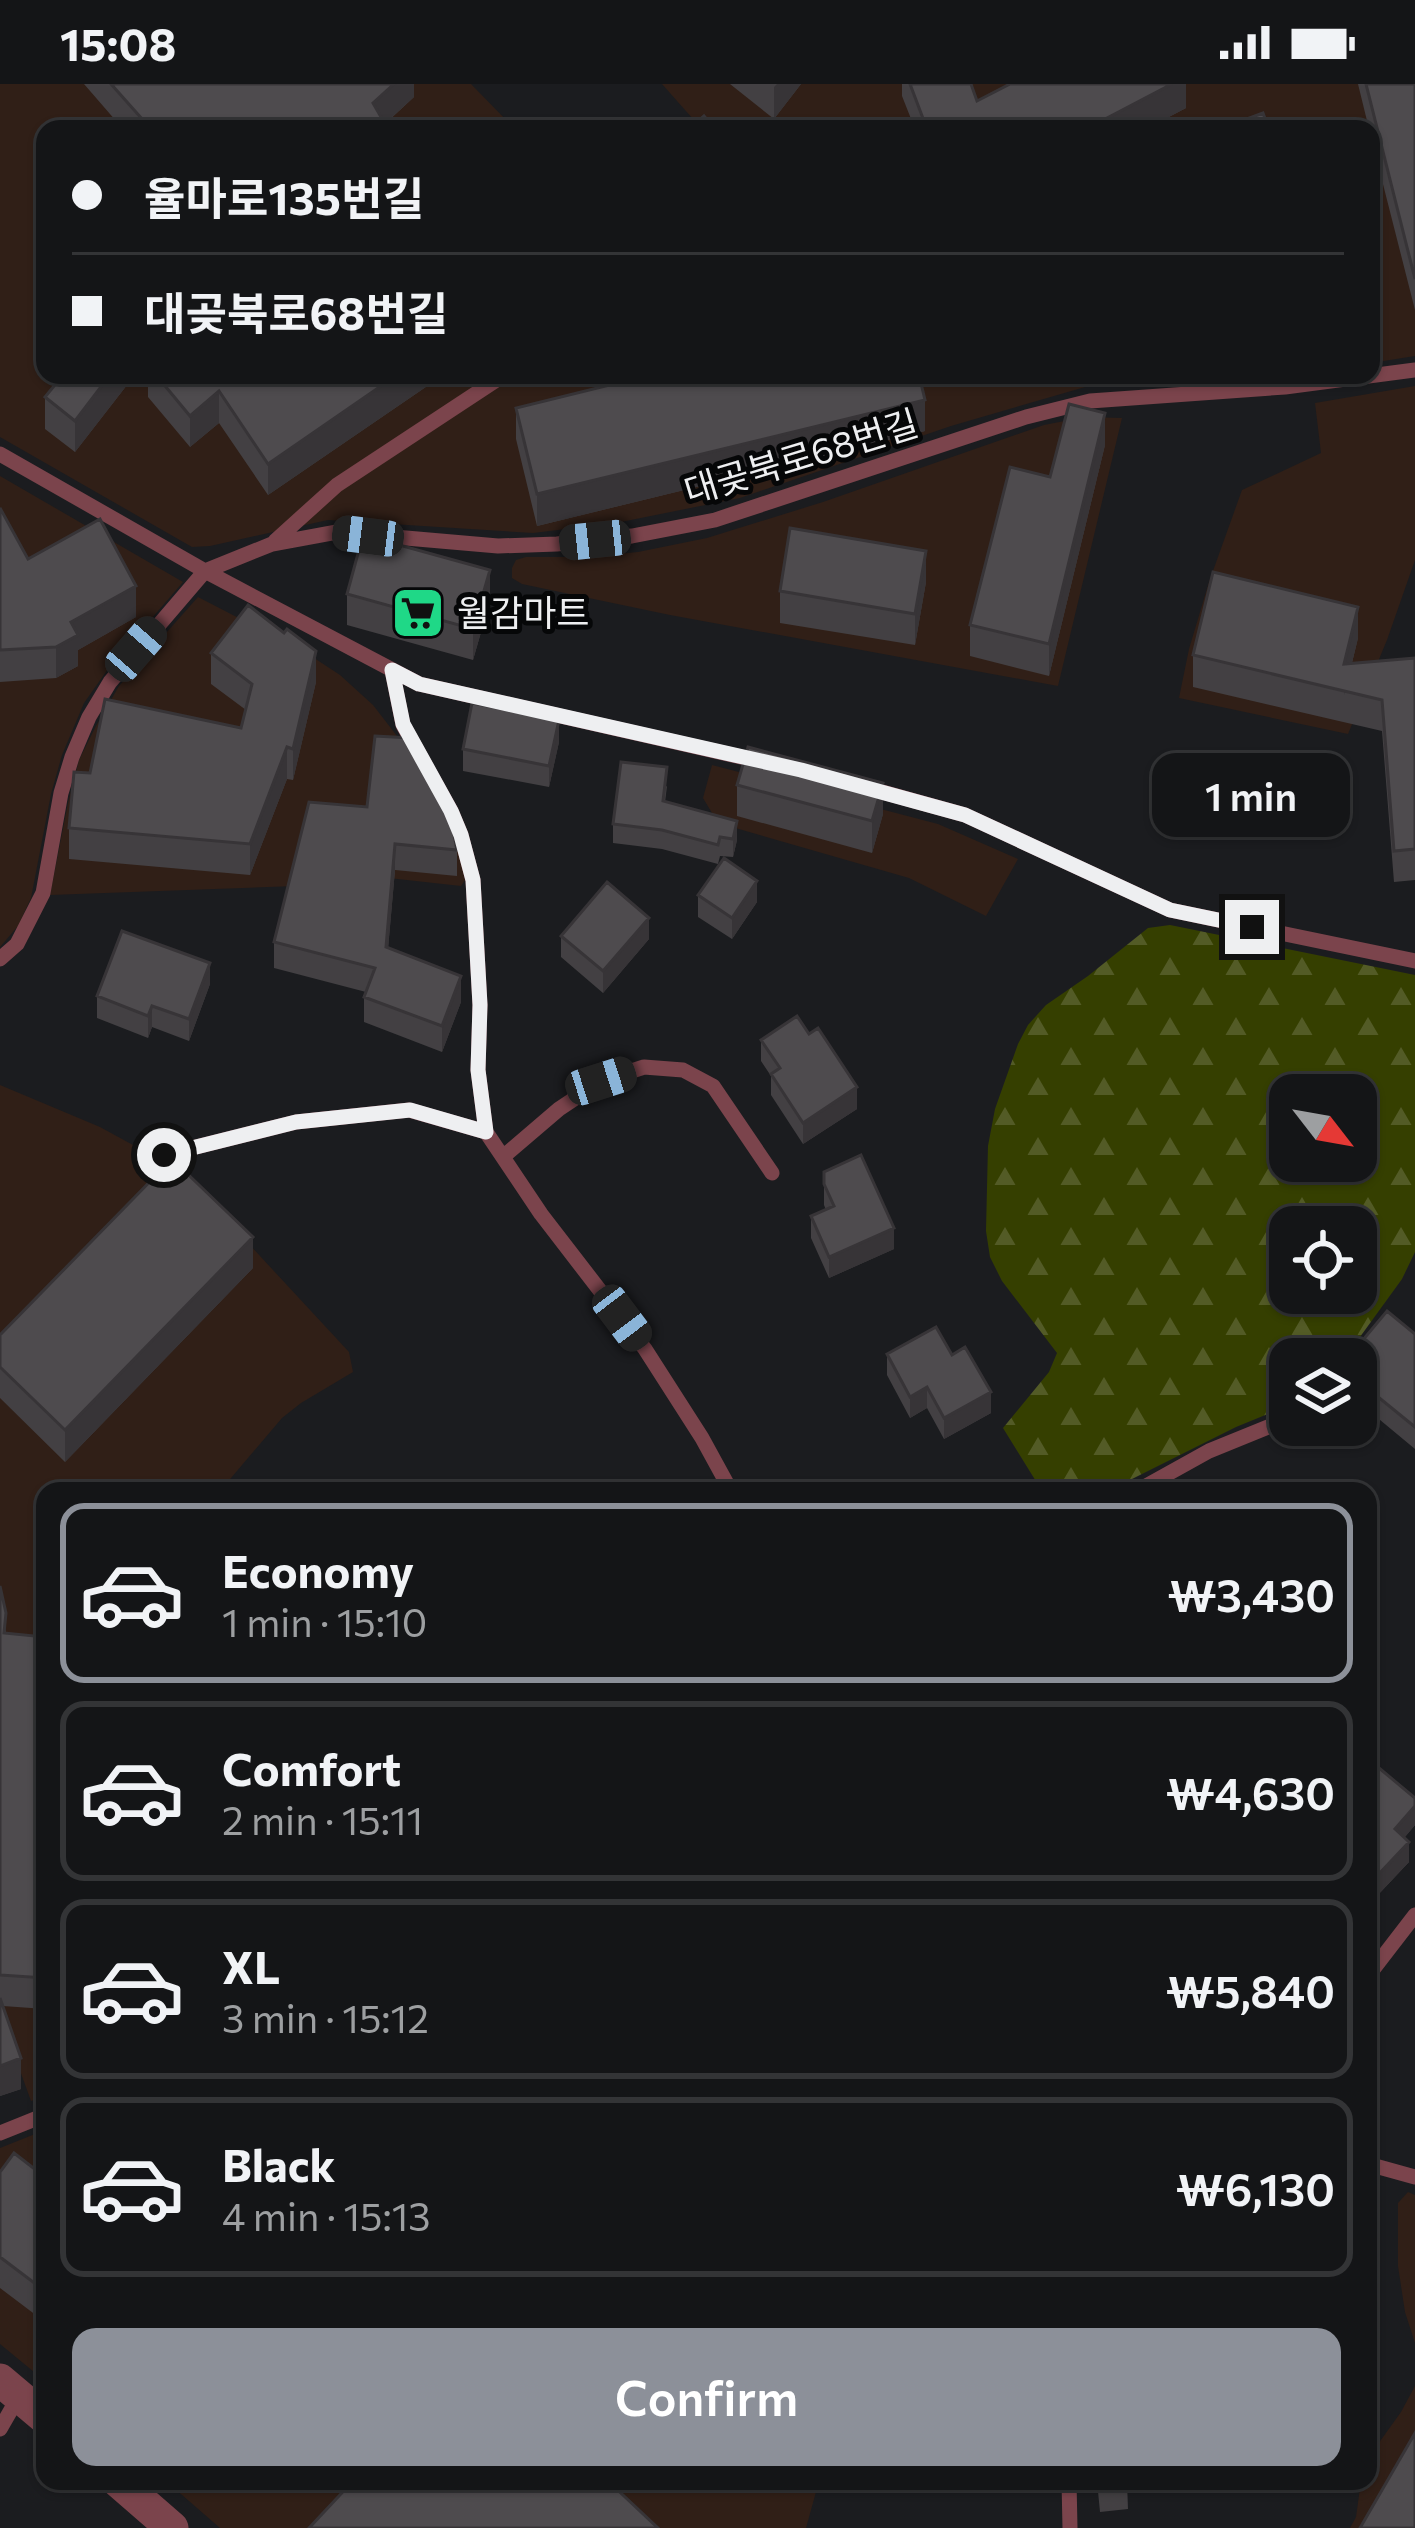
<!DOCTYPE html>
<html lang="en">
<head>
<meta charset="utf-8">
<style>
	:root { --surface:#141517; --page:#1d1e20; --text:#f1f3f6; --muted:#9d9fa1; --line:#333436; --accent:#8c9099 }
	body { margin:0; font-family:Commissioner,"Noto Sans KR",sans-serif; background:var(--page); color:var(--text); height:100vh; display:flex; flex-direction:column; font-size:45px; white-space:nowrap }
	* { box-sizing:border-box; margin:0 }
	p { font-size:39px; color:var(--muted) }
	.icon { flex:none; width:66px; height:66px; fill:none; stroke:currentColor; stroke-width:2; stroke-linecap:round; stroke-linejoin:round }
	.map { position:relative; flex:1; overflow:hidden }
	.drawer { position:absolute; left:36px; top:1398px; width:1341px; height:1008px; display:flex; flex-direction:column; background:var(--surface); border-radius:24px; box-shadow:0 3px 9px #0004,0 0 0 3px var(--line) }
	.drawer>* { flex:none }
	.guide { position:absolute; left:36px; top:36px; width:1344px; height:264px; border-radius:24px; box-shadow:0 3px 9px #0004,0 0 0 3px var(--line); display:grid; align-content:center; height:264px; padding:0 36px; background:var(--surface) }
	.needle { width:78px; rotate:121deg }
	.fabs { position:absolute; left:1269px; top:990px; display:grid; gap:24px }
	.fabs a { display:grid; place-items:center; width:108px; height:108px; border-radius:24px; background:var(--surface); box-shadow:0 3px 9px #0004,0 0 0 3px var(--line); font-size:60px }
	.end { position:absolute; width:54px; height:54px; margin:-27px; border:15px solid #eeeff1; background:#111; box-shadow:0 0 0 6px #111 }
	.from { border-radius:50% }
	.bubble { position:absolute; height:84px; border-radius:24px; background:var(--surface); box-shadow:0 3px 9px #0004,0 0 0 3px var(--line); font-size:39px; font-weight:600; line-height:84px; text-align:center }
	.car { position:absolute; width:36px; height:72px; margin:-36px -18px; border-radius:15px; box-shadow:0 0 9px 3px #0007; background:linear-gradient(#222 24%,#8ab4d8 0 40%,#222 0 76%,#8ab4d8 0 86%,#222 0) }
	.guide b { display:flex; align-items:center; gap:42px; height:114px; font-size:45px }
	.guide b+b { border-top:3px solid var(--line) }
	.guide i { width:30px; height:30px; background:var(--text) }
	ul { padding:21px 0 0; list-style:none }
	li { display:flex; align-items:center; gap:36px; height:180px; margin:0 24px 18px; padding:0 12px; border:6px solid var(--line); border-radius:24px }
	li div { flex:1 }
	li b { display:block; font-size:45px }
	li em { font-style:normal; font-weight:600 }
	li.current { border-color:var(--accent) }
	li>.icon { width:108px; height:108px; stroke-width:1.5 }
	.cta { display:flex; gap:24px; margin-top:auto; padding:24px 36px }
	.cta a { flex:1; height:138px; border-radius:24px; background:var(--accent); color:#fff; font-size:48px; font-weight:600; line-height:138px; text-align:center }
	.status { display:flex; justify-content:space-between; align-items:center; height:84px; padding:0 60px; background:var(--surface); direction:ltr }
	.status svg { height:33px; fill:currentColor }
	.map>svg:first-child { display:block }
	.industrial { fill:#301f17 }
	.forest { fill:url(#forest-firs); fill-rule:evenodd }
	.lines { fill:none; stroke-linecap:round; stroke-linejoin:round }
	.service { stroke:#7b444c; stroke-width:15 }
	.tertiary { stroke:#7b444c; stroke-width:33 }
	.wall { fill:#434043 }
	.shaded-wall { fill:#373437 }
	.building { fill:#4e4b4e; stroke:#373437; stroke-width:3 }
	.route { stroke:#eeeff1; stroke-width:15 }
	.labels { text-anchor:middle; stroke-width:10; stroke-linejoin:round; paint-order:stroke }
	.street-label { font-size:36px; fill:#eeeff1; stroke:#060708 }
	.poi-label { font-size:36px; fill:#eeeff1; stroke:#060708; text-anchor:start }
</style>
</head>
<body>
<div class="status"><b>15:08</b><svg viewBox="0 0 49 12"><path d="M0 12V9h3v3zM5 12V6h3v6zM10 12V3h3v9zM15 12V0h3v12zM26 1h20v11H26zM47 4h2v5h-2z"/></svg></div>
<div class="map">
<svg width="1415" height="2444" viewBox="0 0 1415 2444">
	<defs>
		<pattern id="forest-firs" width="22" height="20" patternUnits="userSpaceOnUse" patternTransform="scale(3)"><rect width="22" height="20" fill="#353f00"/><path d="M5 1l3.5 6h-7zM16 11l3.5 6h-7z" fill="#535b26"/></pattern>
	</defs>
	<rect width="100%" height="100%" fill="#1b1c1f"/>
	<path class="industrial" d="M0,0H471L515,45H45V291H1254L1092,301L951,342L740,414L616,439L533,449L328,436L210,462L192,463L0,353Z
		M662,0H1415V272L1371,279V45H693V35Z
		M1415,302V476L1387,556L1348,650L1179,614L1189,565L1209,498L1242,406L1321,369L1315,319Z
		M1085,333L1122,334L1058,602L670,531L522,500L512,494V484L516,476L526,473H587L638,468L707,454L823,418L1044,341Z
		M0,392L183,498L108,585L84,619L62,671L51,710L31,814L18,842L0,863Z
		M198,513L308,570L340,591L373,621L414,674L456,752L465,796L461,802L298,784L296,802L50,811L68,719L79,676L96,642L119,602Z
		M712,681L938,740L1018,775L986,832L909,794L718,739L703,714Z
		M0,1001L100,1043L144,1067L209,1117L349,1268L353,1288L301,1319L282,1334L220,1407H45V2012L31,2017L0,1931Z
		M45,2046V2297L0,2260V2064Z
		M1408,2108L1415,2111V2259L1405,2228L1398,2182V2119Z
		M1415,2302V2444H1350L1356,2433L1361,2397H1368V2374L1401,2328Z
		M166,2397H819L806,2444H220Z"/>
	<path class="forest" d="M1170,841L1415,891V1168L1402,1195L1344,1275H1290V1321L1236,1343L1108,1407H1042L1003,1344L1049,1288L1057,1269L1002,1197L990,1173L986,1147L988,1062L995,1025L1018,960L1028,941L1046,921L1088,892L1148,844ZM1290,1011H1356V1077H1290ZM1290,1143H1356V1209H1290Z"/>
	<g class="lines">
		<path class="service" d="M0,370L205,487L419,600L763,678
			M275,457L337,401L504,291
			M392,586L403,641L451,727L461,751L473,796L480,921L478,986L486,1048L541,1130L645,1265L702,1354L731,1407
			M868,704L965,731L1170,826L1415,877
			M0,875L17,860L43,809L61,709L72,673L89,633L110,598L205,487L272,460L337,448L498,462L557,460L632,452L715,436L1026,333L1090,317L1285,303L1415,286
			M164,1071L296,1038L409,1026L486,1048
			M503,1073L559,1025L601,997L644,983L683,986L713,1002L772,1089
			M1137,1407L1209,1367L1290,1334
			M1368,1892L1415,1831
			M0,2049L45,2031
			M1368,2080L1415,2093
			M0,2345L19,2312
			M1069,2397L1070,2444"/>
		<path class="tertiary" d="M0,2296L45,2334
			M118,2397L172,2444"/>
	</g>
	<path class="wall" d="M84,0H414V13L385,40L388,45H123Z
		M730,0H801L774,35Z
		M902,0H971L977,17L1186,0V24L1146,45H915L902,12Z
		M1358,0H1415V226L1371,53V45H1369Z
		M127,291V301L75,368L45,345V313Z
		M148,291H455L442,299L439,294L268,411L219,339L190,363L148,313Z
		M516,324L925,347L537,442L516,355Z
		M1105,361L1049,592L970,572V541L1050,393Z
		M0,424L28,475L136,533L78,566V582L56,594L0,598Z
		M926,498L915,561L780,539V507Z
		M347,510L490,517L473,576L347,541Z
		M1358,554L1352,579L1415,574V796L1394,798L1382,647L1193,603V571Z
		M211,569L316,598L293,696L287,695L250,791L69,775V744L90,689L241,644L246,626L211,600Z
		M559,658L549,703L463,687V665Z
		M737,701L883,730L872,769L737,732Z
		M667,702L665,718L737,756L733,773L720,772L718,780L662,765L613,759V740Z
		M309,718L457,766V792L395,786L388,864L461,918L442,968L364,938V913L366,908L274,884V858Z
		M698,811L757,818L732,855L698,833Z
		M561,852L649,855L603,909L561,873Z
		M210,900L189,957L152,943L148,954L97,934V912Z
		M761,956L857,1025L803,1060L771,1011V992L761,977Z
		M824,1088L894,1165L829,1194L811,1154V1132L826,1126L824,1121Z
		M253,1184L65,1378L0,1314V1251Z
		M1415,1250V1365L1356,1316V1275Z
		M887,1270L952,1271L991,1329L944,1355L927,1324L910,1334L887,1291Z
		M0,1502L6,1549L45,1553V1925L3,1922L21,2005L0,2012Z
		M1368,1698L1415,1714V1741L1404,1754L1409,1778L1376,1813L1368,1805Z
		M0,2088L45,2093V2238L0,2204Z
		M338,2397H608L343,2407L339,2403Z
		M1097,2397H1134L1127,2398L1128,2425L1100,2428Z"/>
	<path class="shaded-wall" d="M394,0H414V13L379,45L373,19Z
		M777,0H801L774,35V3Z
		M1172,0H1186V24L1146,45H1086Z
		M110,291H127V301L75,368V337Z
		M397,291H439V294L268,411V380Z
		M442,291H455L442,299Z
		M219,307V339L190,363V332Z
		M925,316V347L537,442V410Z
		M1105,329V361L1049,592V560Z
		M926,467V498L915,561V530Z
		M490,486V517L473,576V545Z
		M136,502V533L78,566V582L56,594V563L71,538Z
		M1358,523V554L1344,611V580Z
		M316,567V598L293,696V665Z
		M559,636V658L549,703V682Z
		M287,663V695L250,791V760Z
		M883,699V730L872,769V737Z
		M737,737V756L733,773V755Z
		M395,760V786L386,889V863Z
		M757,797V818L732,855V834Z
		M649,834V855L603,909V887Z
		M210,879V900L189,957V935Z
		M461,892V918L442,968V942Z
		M152,922V943L148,954V932Z
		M857,1003V1025L803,1060V1039Z
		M894,1144V1165L829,1194V1173Z
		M253,1153V1184L65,1378V1346Z
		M927,1303V1324L910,1334V1313Z
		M991,1308V1329L944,1355V1334Z
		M1415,1722V1741L1395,1765V1745Z
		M1409,1758V1778L1376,1813V1793Z
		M21,1974V2005L0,2012V1982Z"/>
	<path class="building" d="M111,0H394L373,19L388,45H151Z
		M910,0H971L977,17L1010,0H1172L1086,45H927Z
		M1366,0H1415V195Z
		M1263,29L1269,45H1220Z
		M704,32L715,45H689Z
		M63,291H110L75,337L45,313Z
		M156,291H397L268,380L219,307L190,332Z
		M650,291H919L925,316L537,410L516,324Z
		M1069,320L1105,329L1049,560L970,541L1010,383L1050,393Z
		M0,424L28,475L100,435L136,502L71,538L78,551L56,563L0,566Z
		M790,444L926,467L915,530L780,507Z
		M363,451L490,486L473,545L347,510Z
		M1213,488L1358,523L1344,580L1415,574V765L1394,767L1382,616L1193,571Z
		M248,521L284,549L287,545L316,567L293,665L287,663L250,760L69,744L74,688L90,689L105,615L241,644L252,600L211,569Z
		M472,619L559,636L549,682L463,665Z
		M375,652L411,654L450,729L457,766L395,760L386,863L461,892L442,942L364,913L375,884L274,858L309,718L367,723Z
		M748,663L883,699L872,737L737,701Z
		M621,678L667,683L663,717L737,737L733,755L720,753L718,761L662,746L613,740Z
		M724,774L757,797L732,834L698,811Z
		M607,798L649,834L603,887L561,852Z
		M122,847L210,879L189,935L152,922L148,932L97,912Z
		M797,932L809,950L818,944L857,1003L803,1039L771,990L780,984L761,956Z
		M861,1071L894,1144L829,1173L811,1132L834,1122L824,1100V1088Z
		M172,1075L253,1153L65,1346L0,1283V1251Z
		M1387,1227L1415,1250V1343L1356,1295V1275H1347Z
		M936,1243L952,1271L965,1263L991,1308L944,1334L927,1303L910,1313L887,1270Z
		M0,1502L6,1529L4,1549L45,1553V1894L0,1891Z
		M1379,1684L1415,1714V1722L1395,1745L1409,1758L1376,1793L1368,1786V1698Z
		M0,1914L21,1974L0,1982Z
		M14,2069L45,2093V2207L0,2173V2088Z
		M1415,2349V2444H1360Z
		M353,2397H608L658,2444H309Z
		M1099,2397H1127L1128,2404L1100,2407Z"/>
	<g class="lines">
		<path class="route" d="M164,1071L296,1038L410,1026L486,1048L478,986L480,921L473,796L461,751L451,727L403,640L392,586L419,600L801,686L965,731L1170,826L1252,843"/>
	</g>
	<defs>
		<g id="supermarket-square" transform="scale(2.7)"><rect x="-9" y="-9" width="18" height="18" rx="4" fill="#1fd887" stroke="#060708"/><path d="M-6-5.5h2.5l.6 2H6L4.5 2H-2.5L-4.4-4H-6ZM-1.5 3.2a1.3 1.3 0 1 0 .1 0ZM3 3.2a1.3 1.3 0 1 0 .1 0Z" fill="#111"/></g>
	</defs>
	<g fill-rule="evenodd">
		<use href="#supermarket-square" x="418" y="529"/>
	</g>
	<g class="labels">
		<g class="street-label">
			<text transform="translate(801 373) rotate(-17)" y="13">대곶북로68번길</text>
		</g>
		<g class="poi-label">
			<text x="457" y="542">월감마트</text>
		</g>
	</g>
</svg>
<div class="fabs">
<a><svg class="needle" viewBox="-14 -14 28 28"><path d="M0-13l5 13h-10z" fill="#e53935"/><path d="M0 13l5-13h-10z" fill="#9d9fa1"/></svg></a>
<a><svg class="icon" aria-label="locate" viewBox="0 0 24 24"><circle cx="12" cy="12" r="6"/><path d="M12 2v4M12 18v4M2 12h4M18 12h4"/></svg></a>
<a><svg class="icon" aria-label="layers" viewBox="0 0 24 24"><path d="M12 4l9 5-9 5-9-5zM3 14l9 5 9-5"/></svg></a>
</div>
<i class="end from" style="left:164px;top:1071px"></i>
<i class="end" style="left:1252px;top:843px"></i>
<div class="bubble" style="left:1152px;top:669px;width:198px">1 min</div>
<i class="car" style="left:368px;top:452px;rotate:277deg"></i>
<i class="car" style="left:595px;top:456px;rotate:264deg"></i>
<i class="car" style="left:136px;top:565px;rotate:41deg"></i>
<i class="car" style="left:601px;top:997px;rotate:72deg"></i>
<i class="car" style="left:622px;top:1234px;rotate:143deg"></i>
<div class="guide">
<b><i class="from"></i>율마로135번길</b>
<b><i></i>대곶북로68번길</b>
</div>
<section class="drawer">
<ul>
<li class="current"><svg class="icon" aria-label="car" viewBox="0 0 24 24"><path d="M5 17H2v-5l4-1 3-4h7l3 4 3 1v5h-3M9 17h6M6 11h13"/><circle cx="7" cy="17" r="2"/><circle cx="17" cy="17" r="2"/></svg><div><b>Economy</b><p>1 min · 15:10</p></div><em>₩3,430</em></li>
<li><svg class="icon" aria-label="car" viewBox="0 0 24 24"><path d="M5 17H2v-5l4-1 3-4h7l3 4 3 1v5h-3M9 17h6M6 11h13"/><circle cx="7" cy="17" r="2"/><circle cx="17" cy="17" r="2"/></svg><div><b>Comfort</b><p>2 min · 15:11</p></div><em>₩4,630</em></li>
<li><svg class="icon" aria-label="car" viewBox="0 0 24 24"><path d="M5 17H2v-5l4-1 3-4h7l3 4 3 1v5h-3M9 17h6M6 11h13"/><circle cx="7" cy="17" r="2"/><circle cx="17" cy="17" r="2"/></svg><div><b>XL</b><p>3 min · 15:12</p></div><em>₩5,840</em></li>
<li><svg class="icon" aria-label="car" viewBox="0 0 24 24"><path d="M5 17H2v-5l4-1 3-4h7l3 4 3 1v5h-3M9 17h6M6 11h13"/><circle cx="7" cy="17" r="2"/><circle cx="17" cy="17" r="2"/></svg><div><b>Black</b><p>4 min · 15:13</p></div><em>₩6,130</em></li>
</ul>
<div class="cta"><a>Confirm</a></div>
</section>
</div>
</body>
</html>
